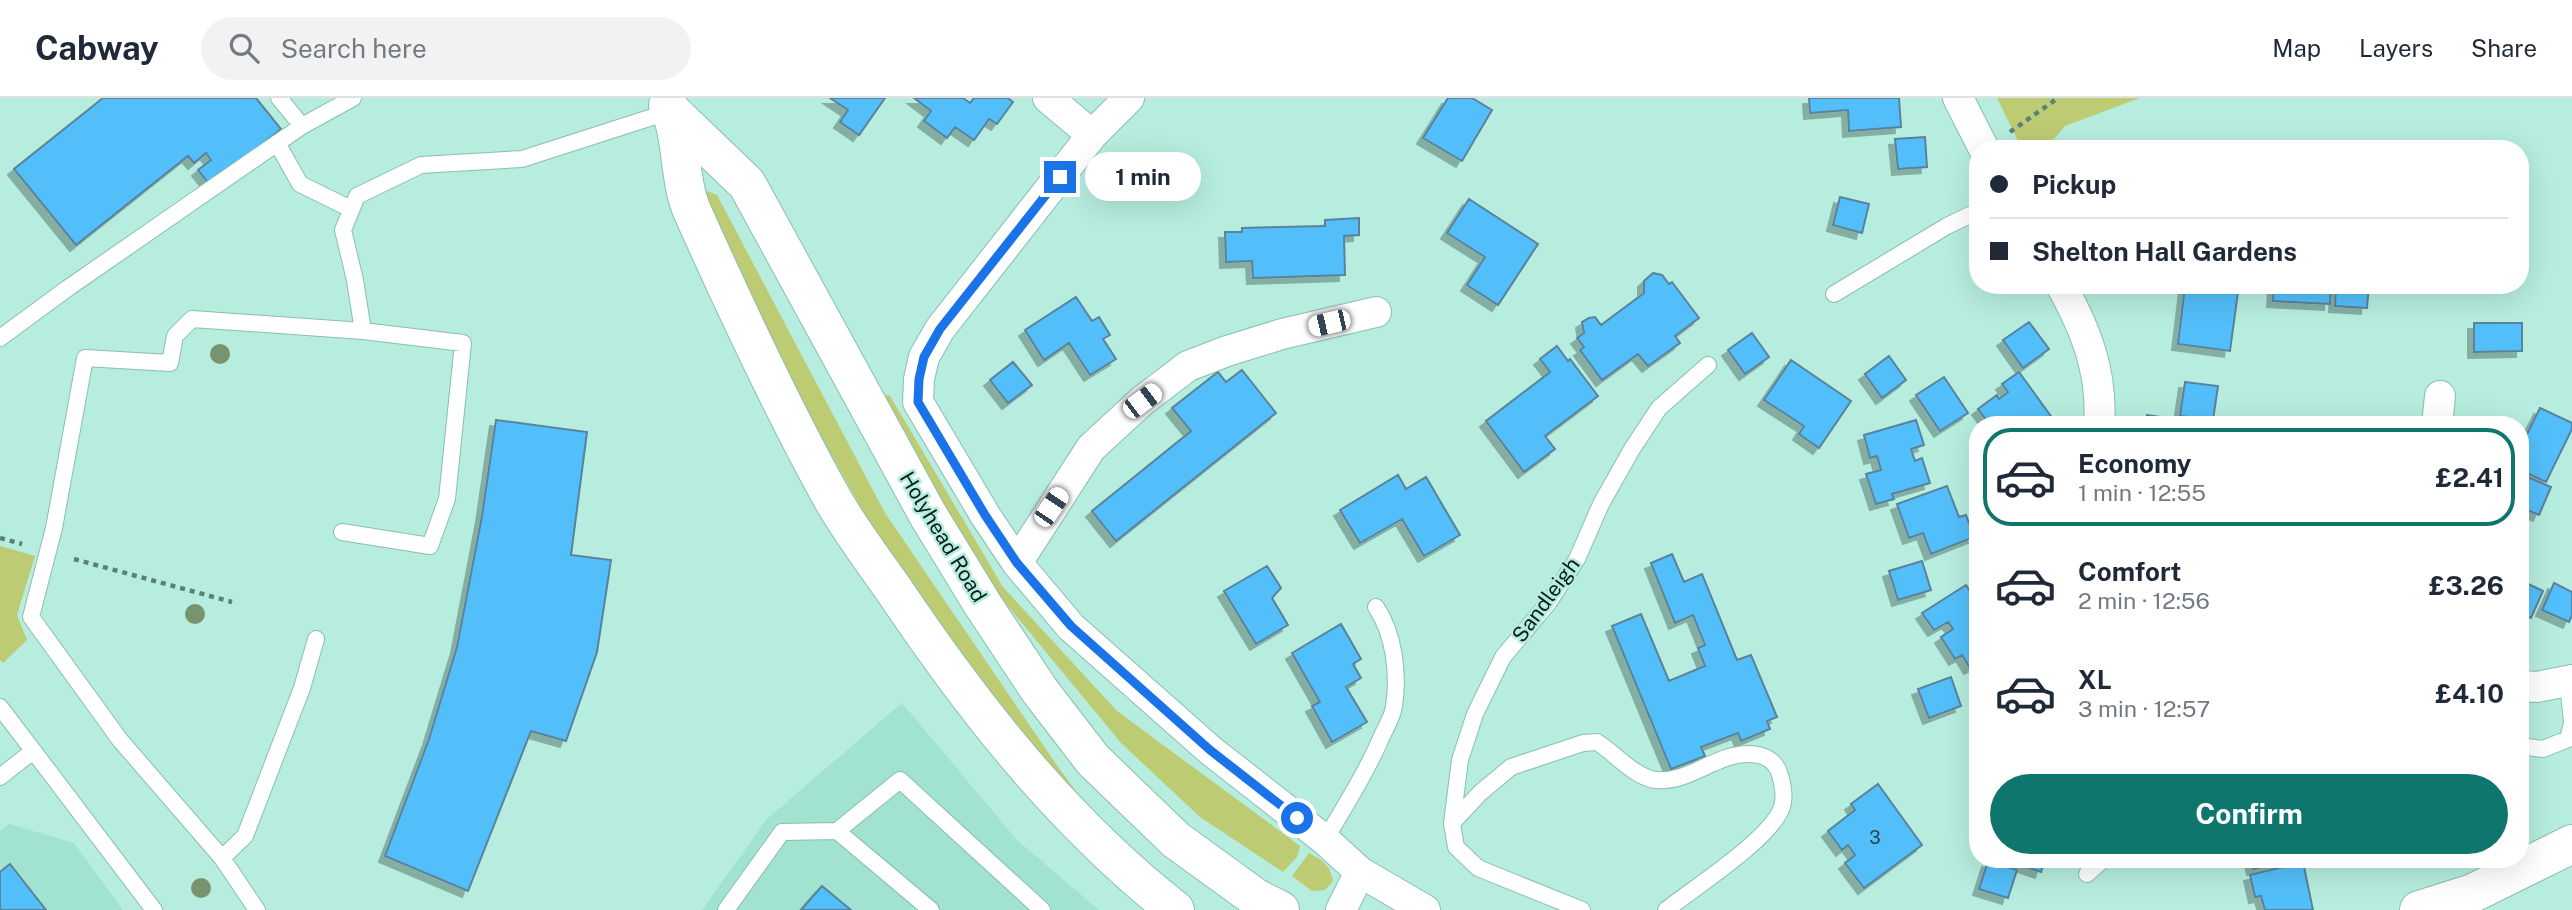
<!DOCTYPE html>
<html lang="en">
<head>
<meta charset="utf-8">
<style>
	:root { --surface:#fff; --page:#f2f2f3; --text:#1f2937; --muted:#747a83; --line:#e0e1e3; --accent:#0f766e }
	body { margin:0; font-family:"Public Sans",sans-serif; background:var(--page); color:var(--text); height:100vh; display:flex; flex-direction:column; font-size:26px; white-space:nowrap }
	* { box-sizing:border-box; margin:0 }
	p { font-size:23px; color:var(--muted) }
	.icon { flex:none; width:38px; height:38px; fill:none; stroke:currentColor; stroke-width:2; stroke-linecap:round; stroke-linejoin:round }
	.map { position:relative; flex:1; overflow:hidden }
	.panel { position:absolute; left:1969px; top:318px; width:560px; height:452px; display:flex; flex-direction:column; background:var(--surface); border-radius:28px; box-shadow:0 7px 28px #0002 }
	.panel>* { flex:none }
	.hud { position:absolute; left:1969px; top:42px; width:560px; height:154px; border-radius:28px; box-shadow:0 7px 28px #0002; display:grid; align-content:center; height:154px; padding:0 21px; background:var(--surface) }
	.end { position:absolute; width:32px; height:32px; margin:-16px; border:9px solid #1a73e8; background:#fff; box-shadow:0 0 0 4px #fff }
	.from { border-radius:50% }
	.bubble { position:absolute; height:49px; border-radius:24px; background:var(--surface); box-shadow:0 7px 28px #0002; font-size:23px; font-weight:700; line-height:49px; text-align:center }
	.car { position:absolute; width:21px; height:42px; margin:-21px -10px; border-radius:9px; box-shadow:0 0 5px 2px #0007; background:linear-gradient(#fff 24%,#345 0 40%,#fff 0 76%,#345 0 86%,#fff 0) }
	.hud b { display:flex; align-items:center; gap:24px; height:66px; font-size:26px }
	.hud b+b { border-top:2px solid var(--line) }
	.hud i { width:18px; height:18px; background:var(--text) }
	ul { padding:12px 0 0; list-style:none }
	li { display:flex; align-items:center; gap:21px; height:98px; margin:0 14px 10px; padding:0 7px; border:4px solid transparent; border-radius:28px }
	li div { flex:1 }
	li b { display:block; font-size:26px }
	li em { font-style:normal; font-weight:700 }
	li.current { border-color:var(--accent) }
	li>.icon { width:63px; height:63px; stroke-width:1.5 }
	.action { display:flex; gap:14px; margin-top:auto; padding:14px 21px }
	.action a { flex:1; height:80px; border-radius:42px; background:var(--accent); color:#fff; font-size:28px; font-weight:700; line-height:80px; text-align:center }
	header { display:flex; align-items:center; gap:42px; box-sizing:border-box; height:98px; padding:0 35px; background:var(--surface); border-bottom:2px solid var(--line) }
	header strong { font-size:33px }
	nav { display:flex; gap:38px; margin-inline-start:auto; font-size:24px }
	.search { width:490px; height:63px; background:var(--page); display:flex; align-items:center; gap:18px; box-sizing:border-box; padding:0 24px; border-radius:38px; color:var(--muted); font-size:26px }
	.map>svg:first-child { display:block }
	.built { fill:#a2e2d0 }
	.green { fill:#bdcb73 }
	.building { fill:#53bffa; stroke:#5a829b; stroke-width:2; filter:url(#shadow) }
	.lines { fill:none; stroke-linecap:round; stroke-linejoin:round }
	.lane-casing { stroke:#89bfb0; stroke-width:18 }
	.street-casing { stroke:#89bfb0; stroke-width:32 }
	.secondary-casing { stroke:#89bfb0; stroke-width:40 }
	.primary-casing { stroke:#89bfb0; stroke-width:40 }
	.path { stroke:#5b8177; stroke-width:4.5; stroke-dasharray:5 5; stroke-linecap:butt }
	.lane { stroke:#fff; stroke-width:16 }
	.street { stroke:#fff; stroke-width:30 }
	.secondary { stroke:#fff; stroke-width:38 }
	.primary { stroke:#fff; stroke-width:38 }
	.tree { fill:#78946f }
	.route { stroke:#1a73e8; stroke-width:9 }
	.labels { text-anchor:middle; stroke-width:5; stroke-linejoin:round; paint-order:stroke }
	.number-label { font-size:18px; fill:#1c4751 }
	.street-label { font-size:21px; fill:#091f19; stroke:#b6edde }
</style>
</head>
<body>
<header>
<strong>Cabway</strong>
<div class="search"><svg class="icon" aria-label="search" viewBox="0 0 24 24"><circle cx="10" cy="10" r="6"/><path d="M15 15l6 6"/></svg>Search here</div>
<nav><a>Map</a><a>Layers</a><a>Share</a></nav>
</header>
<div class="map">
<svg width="2572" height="812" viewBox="0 0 2572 812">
	<defs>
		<filter id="shadow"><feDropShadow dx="-6" dy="6" stdDeviation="0" flood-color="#0004"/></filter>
	</defs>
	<rect width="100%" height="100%" fill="#b6edde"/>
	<path class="built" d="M902,605L1017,742L1099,812H702L767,721Z
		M9,726L74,745L123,812H0V733Z"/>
	<path class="green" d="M1997,0H2140L2065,28L2045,51H2022Z
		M707,93L717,97L885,415L1058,669L1095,719L1024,649L883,449L794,290L703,95Z
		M869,293L890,298L1003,489L1117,613L1300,748L1297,759L1283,774L1200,719L1121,645L993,490Z
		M0,448L35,458L17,517L27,542L3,565L0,562Z
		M1309,755C1323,763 1330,766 1333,783L1325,792L1312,793L1292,778Z"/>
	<path class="building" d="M103,0H256L281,31L210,87L198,72L211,62L206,55L194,65L188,58L76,147L14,71Z
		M830,0H885L859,37L840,24L848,12Z
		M914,0H963L970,5L974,0H1008L1013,4L997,26L989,21L974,42L955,29L947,40L924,23L931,13Z
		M1448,0H1472L1492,12L1462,63L1423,40Z
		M1809,0H1899L1901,29L1849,33L1848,12L1810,15Z
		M1925,39L1927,69L1898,71L1895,41Z
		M1840,99L1869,106L1862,135L1833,127Z
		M1469,101L1538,146L1498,207L1467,187L1485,159L1447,135Z
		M1359,120V137L1344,138L1345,177L1253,180L1252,163L1226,164L1225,134H1242V130L1325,128V122Z
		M1653,175L1662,177L1669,186L1672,184L1699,220L1675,238L1680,245L1648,268L1638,256L1602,282L1580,252L1584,249L1577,240L1584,235L1582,224L1589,220L1595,219L1601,227L1644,195V183Z
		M2274,187H2331L2330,206L2273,203Z
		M2336,187H2369L2367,210L2335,208Z
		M2185,188L2238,194L2230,253L2178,246Z
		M1076,199L1092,223L1099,219L1110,237L1103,241L1116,261L1090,277L1069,245L1044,262L1025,232Z
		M2029,224L2049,251L2023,270L2003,242Z
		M2474,225H2522V253L2474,254Z
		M1752,235L1769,259L1745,276L1728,252Z
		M1557,248L1568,263L1570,261L1598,298L1545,338L1555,351L1524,374L1486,323L1550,274L1540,261Z
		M1889,258L1906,282L1882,300L1865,276Z
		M1791,262L1851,303L1819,350L1799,336L1804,328L1764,302Z
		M1013,264L1032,287L1008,305L990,282Z
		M1242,272L1276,315L1116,443L1092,413L1191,333L1172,310L1218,274L1226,284Z
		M2019,274L2053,321L2045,327H1990L1978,311L1997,297L1999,301L2008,294L2002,286Z
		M1944,279L1968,315L1940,333L1916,297Z
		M2185,284L2218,288L2213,322L2180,318Z
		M2540,310L2572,325V331L2546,384L2520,372V343L2523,344Z
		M2147,317L2180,322V327H2145Z
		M496,322L587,334L571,457L611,462L597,554L566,643L531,633L468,793L385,758L429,641L457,549L482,418Z
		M1916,322L1924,347L1911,351L1915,363L1922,360L1930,385L1892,396L1894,401L1876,406L1866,376L1881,372L1877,358L1870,360L1864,337Z
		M2520,376L2551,389L2539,417L2520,409Z
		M1398,377L1406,391L1426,379L1460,437L1424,458L1402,421L1360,445L1340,412Z
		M1947,388L1959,419L1966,417L1974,439L1931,456L1923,435L1909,440L1897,406Z
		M1672,456L1684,484L1702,476L1737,562L1751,557L1777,619L1767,623L1770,631L1741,643L1738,635L1701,649L1705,658L1671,671L1612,528L1641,516L1669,583L1705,568L1698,550L1705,547L1693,517L1675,525L1651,465Z
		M1922,463L1931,492L1898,502L1889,473Z
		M1267,468L1281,490L1272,500L1288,527L1256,546L1224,493Z
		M2520,482L2543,493L2531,520L2520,515Z
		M2554,485L2572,494V517L2569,524L2542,512Z
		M1966,487L1978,505V566L1970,570L1962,557L1955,561L1941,539L1953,531L1948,524L1934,532L1922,515Z
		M1341,526L1361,561L1353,566L1361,580L1346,589L1367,624L1332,644L1312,608L1320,604L1292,555Z
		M1951,579L1961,608L1929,620L1918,591Z
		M1878,686L1922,747L1864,790L1845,765L1855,757L1848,747L1842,752L1828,733L1855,712L1851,706Z
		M2004,761H2045L2041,774Z
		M2251,761H2295L2253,771Z
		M1988,763L2017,772L2008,800L1979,791Z
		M2303,764L2313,812H2265L2261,798L2255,799L2250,777Z
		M10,766L46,812H0V774Z
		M822,788L851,812H801Z"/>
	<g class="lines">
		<g class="lane-casing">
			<path id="lane" d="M279,0L302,28
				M277,45L300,86L351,111
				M1834,196L1947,128L1978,113
				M363,233L355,182L343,132L357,98L421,67L522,61L671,13
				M0,240L68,190L302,28L353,0
				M316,541L302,590L245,738L222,760L120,642L31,519L54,430L85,260L170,265L175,238L192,221L363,233L463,245L447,401L430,448L342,434
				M0,609L154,812
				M2520,648L2543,651L2568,641L2572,625L2568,584
				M0,679L33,653
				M1452,725L1480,695L1511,669L1583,645L1597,644C1616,656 1633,678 1655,682C1688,686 1715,656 1748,656C1763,656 1776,662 1780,677C1783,686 1785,700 1782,709C1771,741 1695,789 1666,812
				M837,733L931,812
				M1325,742C1345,708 1366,675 1382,638C1386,629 1393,618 1394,608C1399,575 1394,536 1376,509
				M222,760L257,812
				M2087,776L2104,761
				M726,812L782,734L837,733L900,682L1042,812
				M1582,812L1478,770L1456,749L1452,725L1460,662L1475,616L1503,559L1549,504L1577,461L1601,406L1632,351L1659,310L1708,267"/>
		</g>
		<g class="street-casing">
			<path id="street" d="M1048,0L1092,37
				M1129,0L1092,37L940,231L924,259L919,281L918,304L985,417L1017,465L1071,529L1210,652L1325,742L1360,774L1425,812
				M1958,0L1984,51
				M2061,187C2086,232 2103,275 2099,327
				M2437,327L2440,298
				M1017,465L1091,350L1142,303L1188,268L1227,253L1282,236L1376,214
				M2520,588L2537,589L2572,582
				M1341,812L1360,774"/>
		</g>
		<g class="secondary-casing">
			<path id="secondary" d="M668,7C683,36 678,83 693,115C736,211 781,308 832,400C850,432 873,462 894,492C974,611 1062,723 1175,812
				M671,13L747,86L928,417L983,507L1040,593L1070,632L1093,662L1176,742L1256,800L1280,812"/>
		</g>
		<g class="primary-casing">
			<path id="primary" d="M2419,812L2473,795L2572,746"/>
		</g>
		<path class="path" d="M2010,34L2058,0
			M0,440L22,446
			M74,461L232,504"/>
		<use href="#lane" class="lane"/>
		<use href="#street" class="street"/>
		<use href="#secondary" class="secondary"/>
		<use href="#primary" class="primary"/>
	</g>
	<g class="tree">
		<circle cx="220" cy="256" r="10"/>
		<circle cx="195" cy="516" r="10"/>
		<circle cx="201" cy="790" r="10"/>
	</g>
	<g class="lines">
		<path class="route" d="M1060,79L940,231L924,259L919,281L918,304L985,417L1017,465L1071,528L1210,652L1297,720"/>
	</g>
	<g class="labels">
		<g class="number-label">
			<text x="1875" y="746">3</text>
		</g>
		<g class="street-label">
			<text transform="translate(943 439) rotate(59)" y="7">Holyhead Road</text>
			<text transform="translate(1546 502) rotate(-54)" y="7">Sandleigh</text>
		</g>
	</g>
</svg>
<i class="end from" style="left:1297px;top:720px"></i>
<i class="end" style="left:1060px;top:79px"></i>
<div class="bubble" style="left:1085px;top:54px;width:116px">1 min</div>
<i class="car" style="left:1329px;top:225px;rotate:257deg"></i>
<i class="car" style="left:1142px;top:303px;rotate:53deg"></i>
<i class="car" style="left:1051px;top:409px;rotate:34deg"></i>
<div class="hud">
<b><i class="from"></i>Pickup</b>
<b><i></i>Shelton Hall Gardens</b>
</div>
<section class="panel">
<ul>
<li class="current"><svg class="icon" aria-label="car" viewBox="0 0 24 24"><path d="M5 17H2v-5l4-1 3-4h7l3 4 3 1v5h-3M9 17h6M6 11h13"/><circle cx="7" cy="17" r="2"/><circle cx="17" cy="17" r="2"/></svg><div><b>Economy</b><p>1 min · 12:55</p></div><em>£2.41</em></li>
<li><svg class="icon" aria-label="car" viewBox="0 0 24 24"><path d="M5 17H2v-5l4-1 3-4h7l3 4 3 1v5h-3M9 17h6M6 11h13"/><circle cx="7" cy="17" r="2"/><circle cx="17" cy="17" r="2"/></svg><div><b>Comfort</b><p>2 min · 12:56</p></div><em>£3.26</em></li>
<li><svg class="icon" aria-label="car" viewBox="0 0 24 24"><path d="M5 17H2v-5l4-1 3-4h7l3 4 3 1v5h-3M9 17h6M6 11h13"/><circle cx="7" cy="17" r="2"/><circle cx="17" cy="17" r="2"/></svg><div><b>XL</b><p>3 min · 12:57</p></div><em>£4.10</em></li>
</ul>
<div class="action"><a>Confirm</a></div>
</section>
</div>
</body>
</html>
